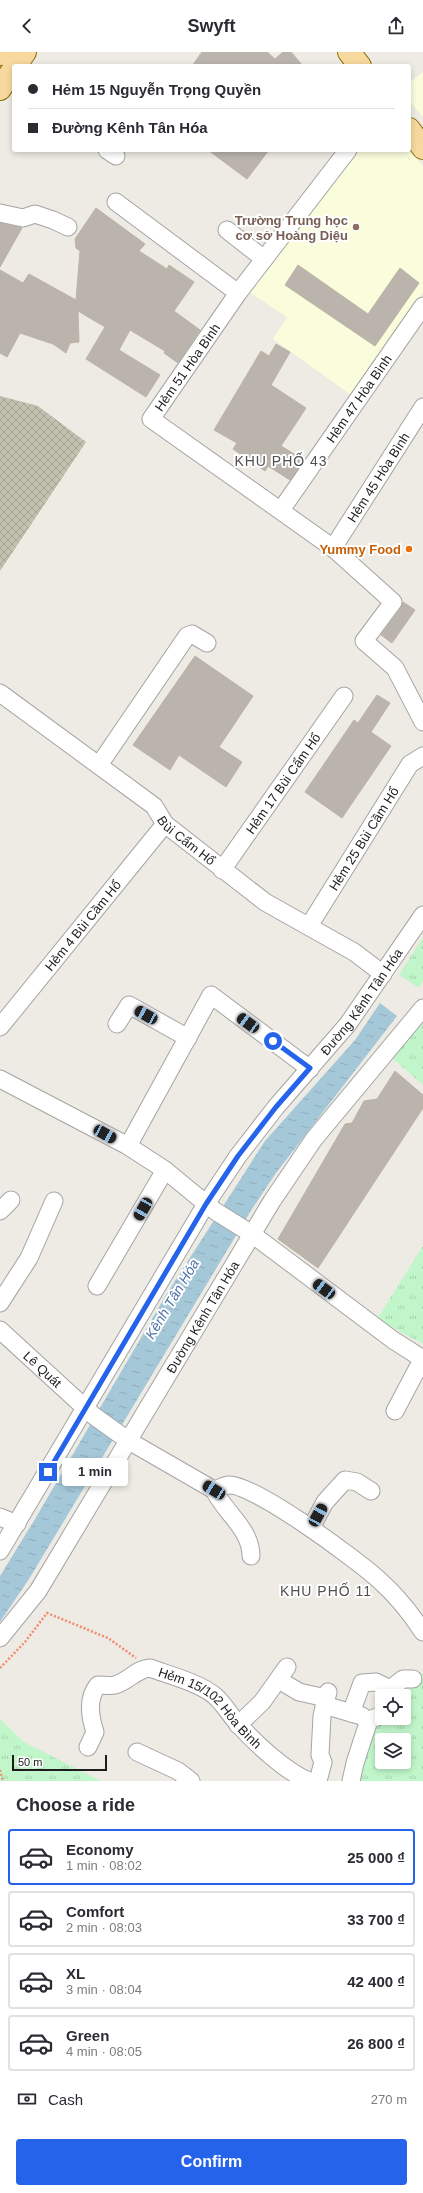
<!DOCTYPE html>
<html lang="en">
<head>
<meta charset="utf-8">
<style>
	:root { --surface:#fff; --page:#f7f7f7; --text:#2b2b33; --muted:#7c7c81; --line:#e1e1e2; --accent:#2563eb }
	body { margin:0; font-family:Arial,sans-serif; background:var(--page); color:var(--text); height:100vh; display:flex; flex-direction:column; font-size:15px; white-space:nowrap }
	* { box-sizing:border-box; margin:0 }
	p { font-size:13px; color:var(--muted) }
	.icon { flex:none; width:22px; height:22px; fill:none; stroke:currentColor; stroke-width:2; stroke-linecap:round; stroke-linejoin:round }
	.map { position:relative; height:1729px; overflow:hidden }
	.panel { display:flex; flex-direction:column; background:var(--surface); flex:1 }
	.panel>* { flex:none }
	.banner { position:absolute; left:12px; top:12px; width:399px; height:88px; border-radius:4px; box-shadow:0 2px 6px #0003; display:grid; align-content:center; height:88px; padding:0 16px; background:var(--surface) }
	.buttons { position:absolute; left:375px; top:1637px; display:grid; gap:8px }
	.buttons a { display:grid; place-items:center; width:36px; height:36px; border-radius:4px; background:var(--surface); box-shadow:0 2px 6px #0003; font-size:20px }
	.scale { position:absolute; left:12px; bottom:10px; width:95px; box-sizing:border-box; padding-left:4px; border:2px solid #1d1d1d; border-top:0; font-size:11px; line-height:14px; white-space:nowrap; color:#1d1d1d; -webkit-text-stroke:3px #fff; paint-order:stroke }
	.end { position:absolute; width:18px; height:18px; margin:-9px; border:5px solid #2563eb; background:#fff; box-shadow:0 0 0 2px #fff }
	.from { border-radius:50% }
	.bubble { position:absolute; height:28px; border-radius:4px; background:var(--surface); box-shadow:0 2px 6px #0003; font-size:13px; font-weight:600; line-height:28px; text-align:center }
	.car { position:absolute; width:12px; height:24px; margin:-12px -6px; border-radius:5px; box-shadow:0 0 3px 1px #0007; background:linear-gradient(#222 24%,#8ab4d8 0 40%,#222 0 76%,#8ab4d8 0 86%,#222 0) }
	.banner b { display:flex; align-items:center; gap:14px; height:38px; font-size:15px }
	.banner b+b { border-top:1px solid var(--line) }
	.banner i { width:10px; height:10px; background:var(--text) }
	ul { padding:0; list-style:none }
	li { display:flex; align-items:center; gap:12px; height:56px; margin:0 8px 6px; padding:0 8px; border:2px solid var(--line); border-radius:4px }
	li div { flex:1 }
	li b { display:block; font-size:15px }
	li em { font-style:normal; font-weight:600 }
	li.on { border-color:var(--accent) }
	li>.icon { width:36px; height:36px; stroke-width:1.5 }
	h2 { padding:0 16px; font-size:18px; line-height:48px }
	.pay { display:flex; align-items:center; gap:10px; height:44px; padding:0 16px; font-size:15px }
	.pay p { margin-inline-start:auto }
	.action { display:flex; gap:8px; margin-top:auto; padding:8px 16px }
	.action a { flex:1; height:46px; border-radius:4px; background:var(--accent); color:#fff; font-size:16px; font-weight:600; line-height:46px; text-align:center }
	header { display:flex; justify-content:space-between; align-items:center; height:52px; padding:0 16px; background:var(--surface); font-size:18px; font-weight:600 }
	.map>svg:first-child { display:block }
	.education { fill:#fafddc }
	.construction { fill:url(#construction-cross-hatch) }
	.park { fill:url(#park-tufts); fill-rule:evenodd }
	.water { fill:url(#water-ripples) }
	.building { fill:#bab4ac; stroke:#beb3a6 }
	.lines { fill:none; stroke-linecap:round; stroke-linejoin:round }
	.minor-casing { stroke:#a4a4a4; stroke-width:19 }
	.major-casing { stroke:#8e6e07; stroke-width:24 }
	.path { stroke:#f3896e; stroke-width:2.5; stroke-dasharray:2 2; stroke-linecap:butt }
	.minor { stroke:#fff; stroke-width:17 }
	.major { stroke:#f7d99e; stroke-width:22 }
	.route { stroke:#2563eb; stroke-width:5 }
	.education-dot { fill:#8d6e63; stroke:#fff; stroke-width:1.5 }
	.food-dot { fill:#e8710a; stroke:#fff; stroke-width:1.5 }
	.labels { text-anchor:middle; stroke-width:4; stroke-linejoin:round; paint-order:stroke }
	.education-label { font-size:13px; font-weight:bold; fill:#785e54; stroke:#fff; text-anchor:end }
	.street-label { font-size:13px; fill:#1d1d1d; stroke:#fff }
	.food-label { font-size:13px; font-weight:bold; fill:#c56008; stroke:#fff; text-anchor:end }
	.neighbourhood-label { font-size:14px; letter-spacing:1px; fill:#505050; stroke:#fff }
	.water-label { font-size:14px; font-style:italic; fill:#4e72a7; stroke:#fff }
</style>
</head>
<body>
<header><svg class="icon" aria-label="back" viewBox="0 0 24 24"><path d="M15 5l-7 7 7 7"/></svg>Swyft<svg class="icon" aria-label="share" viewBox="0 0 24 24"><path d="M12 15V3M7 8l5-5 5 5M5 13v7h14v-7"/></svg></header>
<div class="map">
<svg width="423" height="1729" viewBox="0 0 423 1729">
	<defs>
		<pattern id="construction-cross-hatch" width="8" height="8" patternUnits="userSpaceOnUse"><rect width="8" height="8" fill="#c0c1af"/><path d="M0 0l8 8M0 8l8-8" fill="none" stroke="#a5a596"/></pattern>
		<pattern id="park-tufts" width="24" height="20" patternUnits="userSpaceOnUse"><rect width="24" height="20" fill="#c1f6ca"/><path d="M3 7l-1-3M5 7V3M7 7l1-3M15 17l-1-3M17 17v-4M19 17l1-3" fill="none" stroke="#a5d2ad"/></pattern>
		<pattern id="water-ripples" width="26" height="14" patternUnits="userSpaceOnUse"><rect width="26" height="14" fill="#a5c8d9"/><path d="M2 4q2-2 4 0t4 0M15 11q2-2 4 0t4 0" fill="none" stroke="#8eabba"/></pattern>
	</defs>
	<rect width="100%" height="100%" fill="#edebe3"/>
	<path class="education" d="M423,20V65L409,49V31Z
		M409,97L423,114V240L351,343L273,287L287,265L243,236L349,98Z"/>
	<path class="construction" d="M0,344L38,354L86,390L0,519Z"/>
	<path class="park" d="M423,885V929L419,936L399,923Z
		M423,971V1033L392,1006Z
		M423,1194V1292L377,1267Z
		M423,1621V1729H355L372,1671L384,1666H404V1645ZM382,1688H404V1710H382Z
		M0,1667L24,1690L101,1729H0Z"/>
	<path class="water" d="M380,951L397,964L276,1121L252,1157L29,1527L0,1570V1524L35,1467L166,1243L265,1089L355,988Z"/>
	<path class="building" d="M202,0H267L275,7L283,0H291L303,14H192Z
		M208,98H269L247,127Z
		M96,156L145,192L139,199L167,217L169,213L194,230L174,259L200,278L178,311L164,301L165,299L130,278L119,298L160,323L146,345L86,307L105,275L78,259L79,290L70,291L66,301L53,292L20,281L7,305L0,301V218L23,231L29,222L76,248L80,199L76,196L75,187Z
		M0,171L22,176L0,215Z
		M298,213L368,262L400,216L419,231L375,294L285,233Z
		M276,292L290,300L271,333L306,356L281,394L304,408L290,428L268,414L265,419L233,397L237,391L214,378L261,299L269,304Z
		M403,550L415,558L392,591L381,583L401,556Z
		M195,604L253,644L219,695L242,710L226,735L179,703L170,718L133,693Z
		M377,643L390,651L371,680L391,694L342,766L305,740L354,668L358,671Z
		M395,1019L423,1043V1056L318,1216L278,1187L345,1072L352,1071L364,1049L377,1047Z"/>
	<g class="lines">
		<g class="minor-casing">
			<g id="minor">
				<path d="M107,98L116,104"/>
				<path d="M348,98L238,241L151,367L333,496L393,550L364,589L395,616L423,670"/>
				<path d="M116,150L238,241"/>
				<path d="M0,161L23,166L35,162L53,168L68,175"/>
				<path d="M227,178L264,207"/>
				<path id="s1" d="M281,458L423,254"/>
				<path id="s2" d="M333,496L423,355"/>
				<path id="s3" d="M0,641L154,754L165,772L265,850L354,900L383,922"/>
				<path d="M99,713L187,584L192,582L207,591"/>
				<path id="s4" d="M222,818L344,644"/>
				<path id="s5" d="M309,874L410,712L423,704"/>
				<path d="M117,972L129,953L188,986"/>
				<path id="s6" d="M0,975L165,772"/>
				<path d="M0,1027L128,1094L165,1118L215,1159L252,1182L393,1288L423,1307"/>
				<path d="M128,1094L211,943L310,1017"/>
				<path d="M0,1159L11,1148"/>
				<path d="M97,1234L165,1118"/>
				<path d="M0,1251L29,1206L54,1149"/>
				<path id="s7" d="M0,1278L94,1364L129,1389L214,1438C218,1437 224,1434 228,1433C252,1430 357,1508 378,1527C396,1543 410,1560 423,1580"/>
				<path d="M395,1359L423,1306"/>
				<path d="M214,1438C225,1461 251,1477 251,1504"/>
				<path d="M0,1465L17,1472"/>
				<path d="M311,1476L325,1450L345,1428L357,1430L371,1439"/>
				<path id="s8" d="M0,1499L206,1152L238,1104L276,1055L348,972L423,863"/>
				<path id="s9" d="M0,1586L38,1539L272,1149L314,1087L423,956"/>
				<path d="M279,1628L299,1640L326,1646"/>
				<path d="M324,1653L362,1664"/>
				<path d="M351,1661L362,1631L376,1630L390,1637L403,1627H413"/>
				<path d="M238,1673L262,1650L287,1615"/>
				<path id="s10" d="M88,1695L95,1680C90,1665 87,1646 98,1633C104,1633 110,1634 115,1633C129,1629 136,1617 150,1616C169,1623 200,1631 215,1644C224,1652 230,1663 238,1672C255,1691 286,1720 309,1729"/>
				<path d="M137,1700L178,1719L191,1729"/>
				<path d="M318,1729L323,1710L320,1703L322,1664L328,1640"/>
				<path d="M351,1729L355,1711L369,1668L382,1663"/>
			</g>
		</g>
		<g class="major-casing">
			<path id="major" d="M349,0L360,14
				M0,2L1,0
				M15,14L25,0
				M0,37L14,16
				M409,77L423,96"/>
		</g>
		<path class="path" d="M0,1616L25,1590L47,1561L108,1586L136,1606
			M0,1718L3,1729"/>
		<use href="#minor" class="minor"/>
		<use href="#major" class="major"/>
	</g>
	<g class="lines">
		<path class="route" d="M48,1420L206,1152L238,1104L276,1055L310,1016L273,989"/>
	</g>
	<circle class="education-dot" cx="356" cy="175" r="4"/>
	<circle class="food-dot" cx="409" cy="497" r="4"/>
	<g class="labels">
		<g class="education-label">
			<text x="348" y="173">Trường Trung học<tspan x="348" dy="15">cơ sở Hoàng Diệu</tspan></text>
		</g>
		<g class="street-label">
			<text transform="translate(187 315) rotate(-55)" y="5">Hẻm 51 Hòa Bình</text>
			<text dy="5" stroke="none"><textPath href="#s1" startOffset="136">Hẻm 47 Hòa Bình</textPath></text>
			<text dy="5" stroke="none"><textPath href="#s2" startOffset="84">Hẻm 45 Hòa Bình</textPath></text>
			<text dy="5" stroke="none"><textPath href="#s4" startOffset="106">Hẻm 17 Bùi Cẩm Hổ</textPath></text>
			<text dy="5" stroke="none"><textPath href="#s5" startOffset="103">Hẻm 25 Bùi Cầm Hổ</textPath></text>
			<text dy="5" stroke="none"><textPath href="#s3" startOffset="239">Bùi Cẩm Hổ</textPath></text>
			<text dy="5" stroke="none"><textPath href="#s6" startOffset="131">Hẻm 4 Bùi Cầm Hổ</textPath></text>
			<text dy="5" stroke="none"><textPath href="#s8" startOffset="659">Đường Kênh Tân Hóa</textPath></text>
			<text dy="5" stroke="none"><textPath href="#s9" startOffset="380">Đường Kênh Tân Hóa</textPath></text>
			<text dy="5" stroke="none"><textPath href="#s7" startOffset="58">Lê Quát</textPath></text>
			<text dy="5" stroke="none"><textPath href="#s10" startOffset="196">Hẻm 15/102 Hòa Bình</textPath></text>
		</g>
		<g class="food-label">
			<text x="401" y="502">Yummy Food</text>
		</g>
		<g class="neighbourhood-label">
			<text x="281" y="414">KHU PHỐ 43</text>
			<text x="326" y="1544">KHU PHỐ 11</text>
		</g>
		<g class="water-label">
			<text transform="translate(172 1247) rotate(-59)" y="5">Kênh Tân Hóa</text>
		</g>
	</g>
</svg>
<div class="buttons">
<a><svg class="icon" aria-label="locate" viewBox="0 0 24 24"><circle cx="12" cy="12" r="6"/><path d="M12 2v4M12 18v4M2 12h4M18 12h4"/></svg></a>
<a><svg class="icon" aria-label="layers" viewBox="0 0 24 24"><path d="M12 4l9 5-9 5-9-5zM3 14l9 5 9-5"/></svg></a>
</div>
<div class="scale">50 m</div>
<i class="end from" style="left:273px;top:989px"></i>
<i class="end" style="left:48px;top:1420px"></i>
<div class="bubble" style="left:62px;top:1406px;width:66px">1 min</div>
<i class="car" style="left:146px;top:963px;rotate:299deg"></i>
<i class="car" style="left:248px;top:971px;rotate:306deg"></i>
<i class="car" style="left:105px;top:1082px;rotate:119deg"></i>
<i class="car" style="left:143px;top:1157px;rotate:210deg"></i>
<i class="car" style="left:324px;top:1237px;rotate:307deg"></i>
<i class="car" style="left:214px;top:1438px;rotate:302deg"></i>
<i class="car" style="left:318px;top:1463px;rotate:29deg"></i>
<div class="banner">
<b><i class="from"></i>Hẻm 15 Nguyễn Trọng Quyền</b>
<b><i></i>Đường Kênh Tân Hóa</b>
</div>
</div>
<section class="panel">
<h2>Choose a ride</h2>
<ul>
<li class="on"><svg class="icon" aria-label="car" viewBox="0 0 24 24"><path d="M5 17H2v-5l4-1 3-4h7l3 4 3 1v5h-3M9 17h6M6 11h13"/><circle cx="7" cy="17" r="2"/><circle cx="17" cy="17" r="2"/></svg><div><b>Economy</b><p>1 min · 08:02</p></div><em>25 000 ₫</em></li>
<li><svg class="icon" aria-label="car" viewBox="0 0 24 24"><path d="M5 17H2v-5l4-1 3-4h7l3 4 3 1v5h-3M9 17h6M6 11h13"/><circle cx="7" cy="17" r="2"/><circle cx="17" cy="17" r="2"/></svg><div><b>Comfort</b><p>2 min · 08:03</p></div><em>33 700 ₫</em></li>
<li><svg class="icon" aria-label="car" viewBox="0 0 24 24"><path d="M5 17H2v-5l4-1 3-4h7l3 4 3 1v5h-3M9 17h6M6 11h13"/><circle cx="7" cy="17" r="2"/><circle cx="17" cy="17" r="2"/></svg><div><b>XL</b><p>3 min · 08:04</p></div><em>42 400 ₫</em></li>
<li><svg class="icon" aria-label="car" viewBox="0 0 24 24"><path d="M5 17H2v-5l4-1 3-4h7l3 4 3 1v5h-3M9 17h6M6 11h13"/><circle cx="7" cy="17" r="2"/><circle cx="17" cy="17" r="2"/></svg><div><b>Green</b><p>4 min · 08:05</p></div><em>26 800 ₫</em></li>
</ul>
<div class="pay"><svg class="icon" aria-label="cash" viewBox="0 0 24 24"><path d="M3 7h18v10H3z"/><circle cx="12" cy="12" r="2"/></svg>Cash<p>270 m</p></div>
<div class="action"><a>Confirm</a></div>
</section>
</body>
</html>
